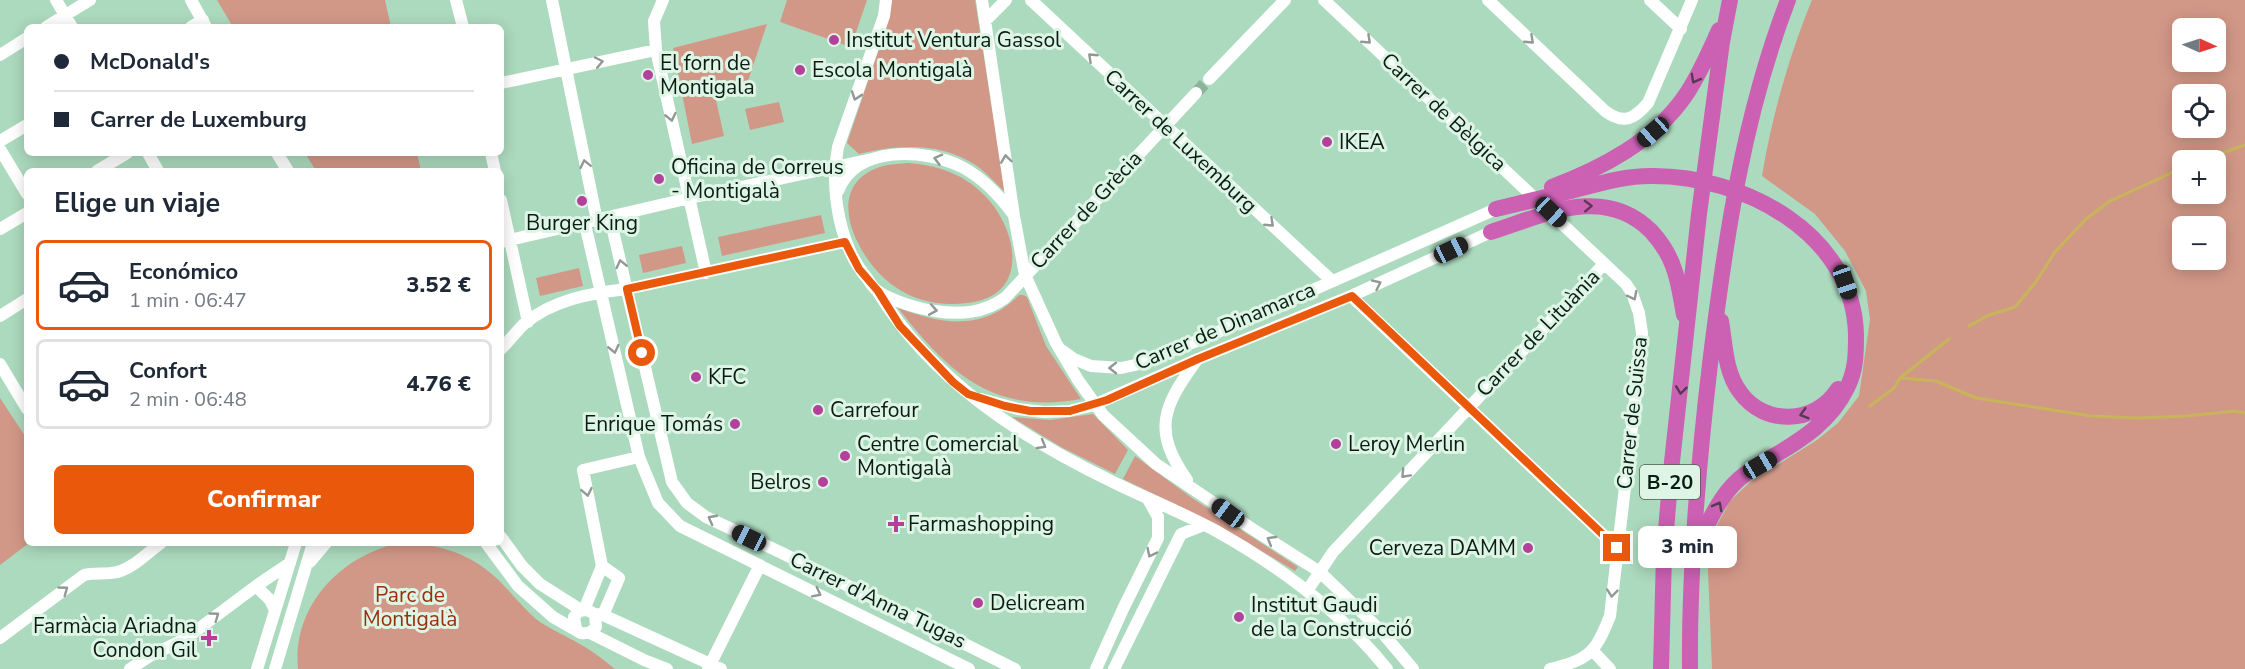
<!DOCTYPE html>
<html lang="es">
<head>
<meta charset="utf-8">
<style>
	:root { --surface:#fff; --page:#f6f6f7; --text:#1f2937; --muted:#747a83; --line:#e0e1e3; --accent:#ea580c }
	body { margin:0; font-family:"Nunito Sans",sans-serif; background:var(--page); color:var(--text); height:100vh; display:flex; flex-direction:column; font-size:22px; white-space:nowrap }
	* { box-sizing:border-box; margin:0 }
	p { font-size:20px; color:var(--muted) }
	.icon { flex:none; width:33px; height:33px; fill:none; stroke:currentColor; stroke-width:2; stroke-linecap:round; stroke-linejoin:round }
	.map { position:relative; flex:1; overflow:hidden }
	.details { position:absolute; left:24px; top:168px; width:480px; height:378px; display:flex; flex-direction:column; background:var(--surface); border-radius:9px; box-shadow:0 3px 15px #0003 }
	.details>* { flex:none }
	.top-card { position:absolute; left:24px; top:24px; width:480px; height:132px; border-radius:9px; box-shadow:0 3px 15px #0003; display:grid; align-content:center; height:132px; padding:0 30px; background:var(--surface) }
	.needle { width:39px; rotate:93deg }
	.fabs { position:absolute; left:2172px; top:18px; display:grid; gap:12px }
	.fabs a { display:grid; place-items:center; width:54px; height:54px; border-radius:9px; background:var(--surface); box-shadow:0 3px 15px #0003; font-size:30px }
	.end { position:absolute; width:27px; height:27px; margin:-14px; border:8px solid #ea580c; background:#fff; box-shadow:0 0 0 3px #fff }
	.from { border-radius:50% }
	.bubble { position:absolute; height:42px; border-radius:9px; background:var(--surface); box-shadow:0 3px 15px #0003; font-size:20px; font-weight:800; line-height:42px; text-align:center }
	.car { position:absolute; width:18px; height:36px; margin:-18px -9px; border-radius:8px; box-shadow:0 0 4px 2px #0007; background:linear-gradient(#222 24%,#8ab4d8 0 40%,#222 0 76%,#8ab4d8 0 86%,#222 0) }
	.top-card b { display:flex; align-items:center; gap:21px; height:57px; font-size:22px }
	.top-card b+b { border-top:2px solid var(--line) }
	.top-card i { width:15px; height:15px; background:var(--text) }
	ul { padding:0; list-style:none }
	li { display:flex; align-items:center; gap:18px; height:90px; margin:0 12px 9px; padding:0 18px; border:3px solid var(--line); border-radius:9px }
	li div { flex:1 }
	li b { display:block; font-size:22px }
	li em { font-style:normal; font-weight:800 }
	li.active { border-color:var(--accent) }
	li>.icon { width:54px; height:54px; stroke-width:1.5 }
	h2 { padding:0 30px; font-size:27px; line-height:72px }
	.primary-button { display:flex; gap:12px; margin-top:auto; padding:12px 30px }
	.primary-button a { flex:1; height:69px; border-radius:9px; background:var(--accent); color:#fff; font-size:24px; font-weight:800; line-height:69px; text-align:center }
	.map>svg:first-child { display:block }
	.green { fill:#d29887; fill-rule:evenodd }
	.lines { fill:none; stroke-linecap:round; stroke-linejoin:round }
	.stream { stroke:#c8b45a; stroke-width:3 }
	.minor-tunnel { stroke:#8cb49c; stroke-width:12; stroke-dasharray:12 6; stroke-linecap:butt }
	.minor { stroke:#fff; stroke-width:12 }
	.highway { stroke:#cc60b3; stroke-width:16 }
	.oneway { stroke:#919995 }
	.oneway2 { stroke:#583853 }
	.route { stroke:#ea580c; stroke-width:8 }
	.poi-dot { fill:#b3409a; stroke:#def5e6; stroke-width:2 }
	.labels { text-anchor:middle; stroke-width:6; stroke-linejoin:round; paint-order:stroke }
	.shield { fill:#def5e6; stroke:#4a5e52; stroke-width:1.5 }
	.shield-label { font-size:20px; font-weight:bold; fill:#0b1d13 }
	.poi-label { font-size:21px; fill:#0b1d13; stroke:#def5e6; text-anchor:start }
	.street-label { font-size:21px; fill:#0b1d13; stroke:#def5e6 }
	.park-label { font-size:21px; fill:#97300d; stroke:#def5e6 }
</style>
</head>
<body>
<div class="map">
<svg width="2245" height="669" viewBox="0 0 2245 669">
	<rect width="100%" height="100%" fill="#acdabe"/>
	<path class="green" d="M217,0H385L391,27H233Z
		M787,0H867L851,47L780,22Z
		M892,0H975L1005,192C996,184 987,173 977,166C942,142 898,144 859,154L847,143L884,34L890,14Z
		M1812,0H2245V669H1712L1708,570L1714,531L1730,501L1750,482L1817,440L1838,423L1859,396L1870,319L1866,291L1845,251L1815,214L1762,176C1772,116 1789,56 1812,0ZM2182,28H2216V62H2182ZM2182,94H2216V128H2182ZM2182,160H2216V194H2182ZM2182,226H2216V260H2182Z
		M767,24L747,84L714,91L724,136L692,144L673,48Z
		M779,102L784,122L750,130L745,109Z
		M305,153H417L421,171H316Z
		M908,163C935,165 962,173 982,193C1017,225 1033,297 967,303C941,306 916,302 894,286C860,263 820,190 877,168C886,164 898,164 908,163Z
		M821,215L825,233L722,256L718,237Z
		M682,246L686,263L643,273L639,255Z
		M579,268L583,286L540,296L536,278Z
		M1019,295H1023L1027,297L1046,346L1081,399C993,415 949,373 898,308C941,324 983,332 1019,295Z
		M0,398L27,439V543H29L0,565Z
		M1093,414L1128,450L1115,474L1061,447L1012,417L1050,420Z
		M1135,456L1192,498L1298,567L1295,571L1218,525L1123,479Z
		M400,543C434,543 468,552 494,576C510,590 522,608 540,622C554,631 570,638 585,647C595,653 605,661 615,669H298C292,606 341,555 400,543Z"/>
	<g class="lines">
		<path class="stream" d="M2203,160L2245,145
			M1969,326L1989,315L2015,307L2035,283L2055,252L2086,219L2110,201L2182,168
			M1900,378L1936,381L1976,398L2091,416L2138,418L2187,416L2235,411L2245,413
			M1870,406L1894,388L1900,378L1949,339"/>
		<path class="minor-tunnel" d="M1196,93L1209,79"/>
		<path class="minor" d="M56,0L72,27
			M191,0L206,27
			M456,0L463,27
			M552,0L597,221
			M663,0L654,21L656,50L706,273
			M886,0L884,16L838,147C830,189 839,246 867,278C870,283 874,289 879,292C893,301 919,309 935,311C961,315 984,313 1005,298L1196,93
			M982,0L1014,216L1025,275L1056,343L1078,380L1103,415L1156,464L1251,528L1320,572L1380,630L1413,669
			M1031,0L1332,281
			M1324,0L1626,284L1632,293L1639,313L1642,333L1641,350L1610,616C1595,653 1590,659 1550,669
			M1488,0L1605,111C1624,125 1634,119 1648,103L1692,0
			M1650,0L1681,29
			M986,20L1006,0
			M46,27L90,0
			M191,27L203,20
			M0,55L27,38
			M1209,79L1285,0
			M501,83L656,50
			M0,141L27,125
			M0,149L27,194
			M148,153L158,171
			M277,153L288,171
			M491,153L495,171
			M97,171L127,153
			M838,191C856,145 924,148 962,167C983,178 999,195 1013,214
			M501,200L528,322
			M610,218L672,482L687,503L706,517L782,553L1015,669
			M585,224L639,457L658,503L680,526L969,669
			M0,229L27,213
			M501,242L690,198L872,159
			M878,292C932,380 1020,437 1111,481C1147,499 1184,513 1218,532C1282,568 1341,612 1387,669
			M1351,296L1617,548
			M0,316L27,299
			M501,349C509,341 516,332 524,324C552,300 591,293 627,289L845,242
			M1063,351L1074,359L1091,366L1121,368L1135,365L1202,339L1496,209
			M0,364L27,409
			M981,399L1018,409L1044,412L1069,411L1094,405L1198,359L1351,296L1491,232
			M1187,480C1152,430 1163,407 1196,361
			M501,537L522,566L540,584L581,610
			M486,543L518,586L553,617L581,633C588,634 592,632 596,627L595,614L587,610L579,611L574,617L576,629
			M310,562L326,543
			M602,566L619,578L603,615
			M256,586L290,563
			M1307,591L1333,552L1604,264
			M584,610L602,566L583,470L639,457
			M595,614L603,615L721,669
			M590,633L644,660L667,669
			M0,638L84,575C95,572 106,575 117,572C132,569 148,552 161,543
			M1593,651L1610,669
			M130,669L150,656L185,639L256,586L270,600L275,610
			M257,669L296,543
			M275,669L313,543
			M708,669L760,565
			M1096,669L1123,609L1158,538V517L1148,499
			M1114,669L1181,534L1204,525"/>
		<path class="highway" d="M1552,187C1602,168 1654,141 1685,96C1699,76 1709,52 1719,30
			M1496,209C1521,203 1546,197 1571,191C1598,184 1622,176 1651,176C1742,175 1854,233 1856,335C1856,354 1856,370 1847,388C1831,421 1803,439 1772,457C1760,464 1748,471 1738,480C1716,500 1705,531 1691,558
			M1491,232C1544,215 1604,184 1651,231C1661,242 1668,252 1673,266C1679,281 1681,299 1684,315
			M1721,321C1725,344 1725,372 1740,392C1764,426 1815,425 1838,389
			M1661,669L1664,554L1671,471L1699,214L1722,42L1730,0
			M1690,669C1689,567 1698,466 1710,364C1725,241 1743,117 1788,0"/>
	</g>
	<defs><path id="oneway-chevron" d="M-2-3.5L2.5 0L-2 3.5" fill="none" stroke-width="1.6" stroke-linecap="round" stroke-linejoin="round" transform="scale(1.5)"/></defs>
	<g class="oneway">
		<use href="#oneway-chevron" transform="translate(1367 40) rotate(43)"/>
		<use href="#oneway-chevron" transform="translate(1530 40) rotate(43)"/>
		<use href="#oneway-chevron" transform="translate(1092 57) rotate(-137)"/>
		<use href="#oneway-chevron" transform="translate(599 62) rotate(-12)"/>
		<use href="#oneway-chevron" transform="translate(856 96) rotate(109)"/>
		<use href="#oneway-chevron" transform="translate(671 117) rotate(77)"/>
		<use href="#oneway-chevron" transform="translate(938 159) rotate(-165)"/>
		<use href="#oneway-chevron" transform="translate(1006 159) rotate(-98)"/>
		<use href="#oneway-chevron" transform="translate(585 164) rotate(-102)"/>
		<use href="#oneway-chevron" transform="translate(1270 223) rotate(43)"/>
		<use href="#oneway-chevron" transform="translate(621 264) rotate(-103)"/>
		<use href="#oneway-chevron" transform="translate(1377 284) rotate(-25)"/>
		<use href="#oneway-chevron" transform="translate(1633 296) rotate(63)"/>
		<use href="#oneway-chevron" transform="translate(933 310) rotate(10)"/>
		<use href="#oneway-chevron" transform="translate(614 349) rotate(77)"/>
		<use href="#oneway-chevron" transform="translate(1113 368) rotate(180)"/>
		<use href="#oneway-chevron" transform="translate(1042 445) rotate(30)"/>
		<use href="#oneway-chevron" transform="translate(1405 474) rotate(133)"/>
		<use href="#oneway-chevron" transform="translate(587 492) rotate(79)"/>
		<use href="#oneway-chevron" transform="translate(712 519) rotate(-152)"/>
		<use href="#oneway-chevron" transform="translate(1271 540) rotate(-149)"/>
		<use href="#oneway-chevron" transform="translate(1151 553) rotate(116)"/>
		<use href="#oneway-chevron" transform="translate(64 590) rotate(-36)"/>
		<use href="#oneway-chevron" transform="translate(817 593) rotate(27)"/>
		<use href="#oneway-chevron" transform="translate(1612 593) rotate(96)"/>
		<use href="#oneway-chevron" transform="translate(215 616) rotate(-36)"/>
	</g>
	<g class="oneway2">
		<use href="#oneway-chevron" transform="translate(1695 79) rotate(119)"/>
		<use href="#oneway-chevron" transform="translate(1588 206) rotate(-2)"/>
		<use href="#oneway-chevron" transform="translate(1681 390) rotate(97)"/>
		<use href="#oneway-chevron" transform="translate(1804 414) rotate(164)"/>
		<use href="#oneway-chevron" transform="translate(1718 506) rotate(-62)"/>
	</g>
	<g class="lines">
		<path class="route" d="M642,353L627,289L845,242L859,269L878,291L900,326L953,382L968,394L1005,406L1030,411H1070L1107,400L1198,359L1352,296L1617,548"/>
	</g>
	<g class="poi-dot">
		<circle cx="834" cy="40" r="6"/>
		<circle cx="800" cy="70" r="6"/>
		<circle cx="648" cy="75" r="6"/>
		<circle cx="1327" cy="142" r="6"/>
		<circle cx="659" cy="179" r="6"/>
		<circle cx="582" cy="201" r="6"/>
		<circle cx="696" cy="377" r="6"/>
		<circle cx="818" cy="410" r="6"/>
		<circle cx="735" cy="424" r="6"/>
		<circle cx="1336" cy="444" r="6"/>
		<circle cx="845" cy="456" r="6"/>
		<circle cx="823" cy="482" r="6"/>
		<path d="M893 515h6v6h6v6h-6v6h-6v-6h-6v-6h6z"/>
		<circle cx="1528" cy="548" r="6"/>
		<circle cx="978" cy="603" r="6"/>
		<circle cx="1239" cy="617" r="6"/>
		<path d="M206 629h6v6h6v6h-6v6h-6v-6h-6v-6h6z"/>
	</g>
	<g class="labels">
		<rect class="shield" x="1640" y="465" width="60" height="34" rx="4.5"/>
		<g class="shield-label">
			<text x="1670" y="489">B-20</text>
		</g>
		<g class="poi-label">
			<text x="846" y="47">Institut Ventura Gassol</text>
			<text x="660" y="70">El forn de<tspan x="660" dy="24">Montigala</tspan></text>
			<text x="812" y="77">Escola Montigalà</text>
			<text x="1339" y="149">IKEA</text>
			<text x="671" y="174">Oficina de Correus<tspan x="671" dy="24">- Montigalà</tspan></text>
			<text x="582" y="230" text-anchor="middle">Burger King</text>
			<text x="708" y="384">KFC</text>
			<text x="830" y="417">Carrefour</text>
			<text x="723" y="431" text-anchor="end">Enrique Tomás</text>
			<text x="857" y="451">Centre Comercial<tspan x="857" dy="24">Montigalà</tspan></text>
			<text x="1348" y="451">Leroy Merlin</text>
			<text x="811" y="489" text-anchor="end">Belros</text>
			<text x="908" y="531">Farmashopping</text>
			<text x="1516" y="555" text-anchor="end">Cerveza DAMM</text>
			<text x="990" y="610">Delicream</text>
			<text x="1251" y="612">Institut Gaudi<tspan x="1251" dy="24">de la Construcció</tspan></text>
			<text x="197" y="633" text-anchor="end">Farmàcia Ariadna<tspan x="197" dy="24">Condon Gil</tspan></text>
		</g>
		<g class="street-label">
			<text transform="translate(1444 112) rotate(43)" y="7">Carrer de Bèlgica</text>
			<text transform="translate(1181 141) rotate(43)" y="7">Carrer de Luxemburg</text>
			<text transform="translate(1086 210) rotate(-47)" y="7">Carrer de Grècia</text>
			<text transform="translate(1225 326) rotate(-23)" y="7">Carrer de Dinamarca</text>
			<text transform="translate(1538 333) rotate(-46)" y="7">Carrer de Lituània</text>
			<text transform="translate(1632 413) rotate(-84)" y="7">Carrer de Suïssa</text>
			<text transform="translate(878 600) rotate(26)" y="7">Carrer d'Anna Tugas</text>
		</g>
		<g class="park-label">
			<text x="410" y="602">Parc de<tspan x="410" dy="24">Montigalà</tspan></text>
		</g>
	</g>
</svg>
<div class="fabs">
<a><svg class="needle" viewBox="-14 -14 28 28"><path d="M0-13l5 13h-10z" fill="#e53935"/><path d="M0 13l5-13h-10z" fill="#747a83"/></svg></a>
<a><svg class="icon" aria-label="locate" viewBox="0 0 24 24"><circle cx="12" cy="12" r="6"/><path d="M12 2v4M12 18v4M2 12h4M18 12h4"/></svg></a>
<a>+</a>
<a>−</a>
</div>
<i class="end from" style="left:642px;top:353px"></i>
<i class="end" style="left:1617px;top:548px"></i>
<div class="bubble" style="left:1638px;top:526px;width:99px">3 min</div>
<i class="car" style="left:1653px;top:132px;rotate:229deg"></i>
<i class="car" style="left:1551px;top:212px;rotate:133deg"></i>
<i class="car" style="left:1451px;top:250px;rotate:65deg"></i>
<i class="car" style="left:1845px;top:282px;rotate:161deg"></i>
<i class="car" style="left:1760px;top:465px;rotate:60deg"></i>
<i class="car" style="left:1228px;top:513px;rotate:306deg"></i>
<i class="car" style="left:749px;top:538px;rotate:296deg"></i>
<div class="top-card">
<b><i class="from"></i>McDonald's</b>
<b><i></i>Carrer de Luxemburg</b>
</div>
<section class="details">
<h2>Elige un viaje</h2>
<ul>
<li class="active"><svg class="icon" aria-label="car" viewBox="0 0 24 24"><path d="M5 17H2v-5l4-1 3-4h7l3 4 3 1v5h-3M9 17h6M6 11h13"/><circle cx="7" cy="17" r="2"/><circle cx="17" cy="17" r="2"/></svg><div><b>Económico</b><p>1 min · 06:47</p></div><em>3.52 €</em></li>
<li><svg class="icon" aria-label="car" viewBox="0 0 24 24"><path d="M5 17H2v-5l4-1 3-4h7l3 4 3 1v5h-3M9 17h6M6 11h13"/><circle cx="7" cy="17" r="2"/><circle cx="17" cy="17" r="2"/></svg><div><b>Confort</b><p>2 min · 06:48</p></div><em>4.76 €</em></li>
</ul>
<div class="primary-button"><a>Confirmar</a></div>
</section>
</div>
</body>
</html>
